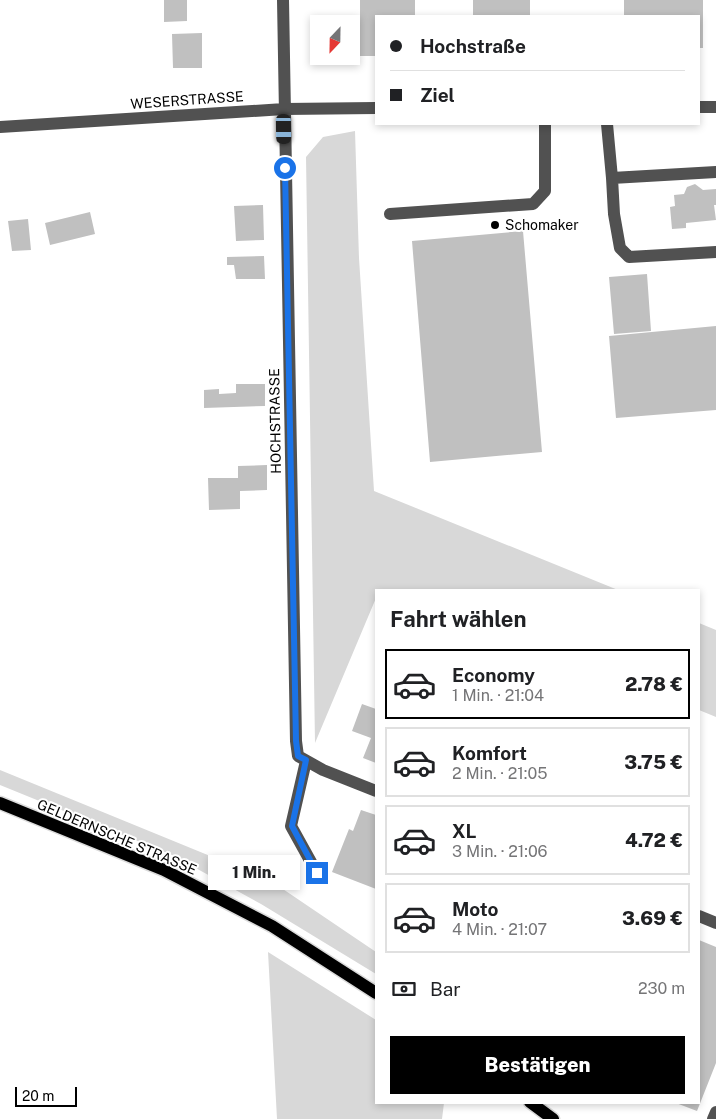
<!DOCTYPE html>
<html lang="de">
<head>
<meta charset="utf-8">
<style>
	:root { --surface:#fff; --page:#f6f6f6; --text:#202124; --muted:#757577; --line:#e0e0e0; --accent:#000 }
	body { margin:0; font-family:"Public Sans",sans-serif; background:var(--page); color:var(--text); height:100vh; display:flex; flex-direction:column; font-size:19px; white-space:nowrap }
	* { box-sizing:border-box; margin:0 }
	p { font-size:16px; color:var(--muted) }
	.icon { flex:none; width:28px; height:28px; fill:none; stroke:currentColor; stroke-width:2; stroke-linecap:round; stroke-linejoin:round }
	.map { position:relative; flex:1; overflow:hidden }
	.panel { position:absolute; left:375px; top:589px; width:325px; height:515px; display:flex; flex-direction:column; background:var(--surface); border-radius:0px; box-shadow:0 2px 8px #0003 }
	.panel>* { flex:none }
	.top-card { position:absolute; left:375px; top:15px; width:325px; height:110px; border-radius:0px; box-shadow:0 2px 8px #0003; display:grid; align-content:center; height:110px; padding:0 15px; background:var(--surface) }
	.needle { width:32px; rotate:202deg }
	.controls { position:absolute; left:310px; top:15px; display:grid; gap:10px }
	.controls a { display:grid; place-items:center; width:50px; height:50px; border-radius:0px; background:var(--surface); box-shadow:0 2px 8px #0003; font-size:25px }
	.scale { position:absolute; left:15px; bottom:12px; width:62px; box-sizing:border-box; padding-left:5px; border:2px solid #000; border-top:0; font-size:14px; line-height:18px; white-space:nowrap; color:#000; -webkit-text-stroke:4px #fff; paint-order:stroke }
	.end { position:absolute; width:22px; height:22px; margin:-11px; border:6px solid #1a73e8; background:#fff; box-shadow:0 0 0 2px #fff }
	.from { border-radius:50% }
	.bubble { position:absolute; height:35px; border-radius:0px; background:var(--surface); box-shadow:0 2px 8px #0003; font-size:16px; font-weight:800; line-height:35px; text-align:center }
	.car { position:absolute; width:15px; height:30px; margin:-15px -8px; border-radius:6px; box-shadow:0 0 4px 1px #0007; background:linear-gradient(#222 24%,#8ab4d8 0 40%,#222 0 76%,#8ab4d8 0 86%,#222 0) }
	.top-card b { display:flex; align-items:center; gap:18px; height:48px; font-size:19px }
	.top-card b+b { border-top:1px solid var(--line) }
	.top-card i { width:12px; height:12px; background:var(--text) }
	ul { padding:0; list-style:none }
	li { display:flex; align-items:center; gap:15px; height:70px; margin:0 10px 8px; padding:0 5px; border:2px solid var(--line); border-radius:0px }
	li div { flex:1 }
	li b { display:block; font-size:19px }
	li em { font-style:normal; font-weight:800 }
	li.active { border-color:var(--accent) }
	li>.icon { width:45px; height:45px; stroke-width:1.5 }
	h2 { padding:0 15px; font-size:22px; line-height:60px }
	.pay { display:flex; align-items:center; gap:12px; height:55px; padding:0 15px; font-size:19px }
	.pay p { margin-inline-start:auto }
	.action { display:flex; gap:10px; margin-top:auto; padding:10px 15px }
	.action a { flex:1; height:58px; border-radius:0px; background:var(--accent); color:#fff; font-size:20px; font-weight:800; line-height:58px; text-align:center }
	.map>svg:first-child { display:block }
	.green { fill:#d8d8d8 }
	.building { fill:#c0c0c0 }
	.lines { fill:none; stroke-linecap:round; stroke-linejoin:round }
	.major-casing { stroke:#dbdbdb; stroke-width:15 }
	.minor { stroke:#515151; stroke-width:12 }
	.major { stroke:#000; stroke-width:12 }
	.route { stroke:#1a73e8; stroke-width:6 }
	.poi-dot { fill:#000; stroke:#fff; stroke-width:2 }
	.labels { text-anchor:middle; stroke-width:4; stroke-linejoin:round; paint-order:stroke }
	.street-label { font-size:14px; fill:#000; stroke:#fff }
	.poi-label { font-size:14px; fill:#000; stroke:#fff; text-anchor:start }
</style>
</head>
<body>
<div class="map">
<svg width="716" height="1119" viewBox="0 0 716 1119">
	<rect width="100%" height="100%" fill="#fff"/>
	<path class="green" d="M355,131L359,258L374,491L618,590H376V598L315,743L306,157L323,137Z
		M699,623L716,630V717L699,710Z
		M0,770L271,881L376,952V974L261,904L172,855L0,785Z
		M268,952L376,1020V1102L444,1103L442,1119H277Z"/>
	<path class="building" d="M164,0H187V21L164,22Z
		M360,0H415V16H376V56H360Z
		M473,0H530V16H473Z
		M624,0H703V48H699V16H624Z
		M202,33V68H173L172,34Z
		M695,184L703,190L716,189V205H714L716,220L686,223V228L672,229L670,207L675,206L674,195L684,194L687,187Z
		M263,205L264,240L236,241L234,206Z
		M90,212L95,234L50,245L45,223Z
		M28,219L31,250L12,251L8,221Z
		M523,231L542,452L430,462L412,241Z
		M264,256L265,279H236L234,265H227V257Z
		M647,274L651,331L614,334L609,277Z
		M716,326V410L616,418L609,336Z
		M236,384H265V406L204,408V390L219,389V394L236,393Z
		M267,465V490L240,491V509L209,510L208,478H238V466Z
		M362,704L376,709V763L363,758L371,738L352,731Z
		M361,810L376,815V889L332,872L349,829L353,831Z
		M699,940L716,947V1063L697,1111L676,1103L699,1102Z"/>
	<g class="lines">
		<g class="major-casing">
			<path id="major" d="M0,803L164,870L272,926L376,993
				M530,1102L553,1119"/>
		</g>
		<path class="minor" d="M283,0L296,741L298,756L323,770L376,791
			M699,107H716
			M607,124L612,178L716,172
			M0,127L284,109L376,108
			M612,178L614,214L620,248L629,257L716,252
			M390,214L533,204L545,191V124
			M306,761L291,826L317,873
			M699,916L716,923
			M713,1119L716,1112"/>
		<use href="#major" class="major"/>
	</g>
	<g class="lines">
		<path class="route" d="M285,168L296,741L298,756L306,760L292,826L317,873"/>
	</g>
	<circle class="poi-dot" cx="495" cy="225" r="5"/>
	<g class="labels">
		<g class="street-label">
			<text transform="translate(187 100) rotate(-4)" y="5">WESERSTRASSE</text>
			<text transform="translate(275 421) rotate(-91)" y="5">HOCHSTRASSE</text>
			<text transform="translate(117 837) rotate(23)" y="5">GELDERNSCHE STRASSE</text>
		</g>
		<g class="poi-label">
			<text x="505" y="230">Schomaker</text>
		</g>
	</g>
</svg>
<div class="controls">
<a><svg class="needle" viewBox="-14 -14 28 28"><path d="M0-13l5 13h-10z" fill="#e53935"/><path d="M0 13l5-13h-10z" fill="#757577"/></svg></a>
</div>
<div class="scale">20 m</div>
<i class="end from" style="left:285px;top:168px"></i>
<i class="end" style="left:317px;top:873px"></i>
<div class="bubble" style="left:208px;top:855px;width:92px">1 Min.</div>
<i class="car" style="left:284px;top:129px;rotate:179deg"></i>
<div class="top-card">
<b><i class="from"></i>Hochstraße</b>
<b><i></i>Ziel</b>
</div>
<section class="panel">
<h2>Fahrt wählen</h2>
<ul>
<li class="active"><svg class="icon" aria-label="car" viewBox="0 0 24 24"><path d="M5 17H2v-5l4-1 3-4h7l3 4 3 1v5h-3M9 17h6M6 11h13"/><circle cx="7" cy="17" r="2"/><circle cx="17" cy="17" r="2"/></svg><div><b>Economy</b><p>1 Min. · 21:04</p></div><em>2.78 €</em></li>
<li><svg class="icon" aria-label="car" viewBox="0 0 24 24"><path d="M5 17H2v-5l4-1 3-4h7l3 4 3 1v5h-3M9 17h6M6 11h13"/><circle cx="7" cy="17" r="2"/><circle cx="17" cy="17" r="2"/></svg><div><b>Komfort</b><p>2 Min. · 21:05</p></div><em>3.75 €</em></li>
<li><svg class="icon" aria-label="car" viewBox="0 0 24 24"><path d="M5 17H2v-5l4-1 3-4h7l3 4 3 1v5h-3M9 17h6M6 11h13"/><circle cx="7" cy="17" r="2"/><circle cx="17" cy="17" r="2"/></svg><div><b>XL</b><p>3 Min. · 21:06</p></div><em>4.72 €</em></li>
<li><svg class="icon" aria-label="car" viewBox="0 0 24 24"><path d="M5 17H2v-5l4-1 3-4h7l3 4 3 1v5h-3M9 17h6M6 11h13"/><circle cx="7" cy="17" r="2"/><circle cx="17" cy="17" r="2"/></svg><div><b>Moto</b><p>4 Min. · 21:07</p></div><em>3.69 €</em></li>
</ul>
<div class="pay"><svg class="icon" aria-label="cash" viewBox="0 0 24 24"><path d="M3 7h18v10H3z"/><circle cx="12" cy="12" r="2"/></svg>Bar<p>230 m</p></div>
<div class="action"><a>Bestätigen</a></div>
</section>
</div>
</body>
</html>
